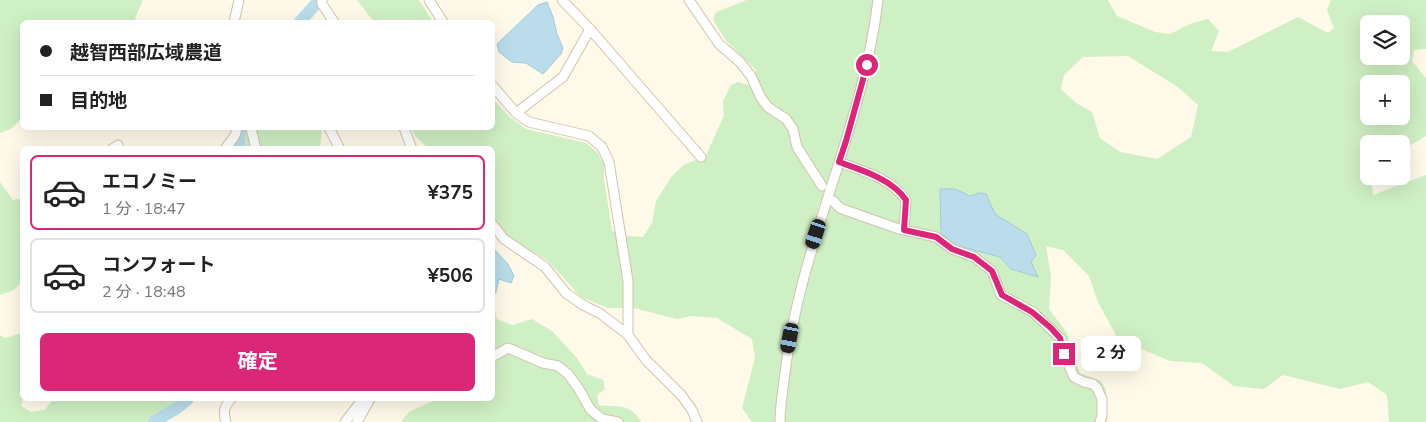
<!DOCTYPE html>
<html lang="ja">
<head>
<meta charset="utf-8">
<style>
	:root { --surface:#fff; --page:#f6f6f6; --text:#222; --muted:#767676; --line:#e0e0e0; --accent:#db2777 }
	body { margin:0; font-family:"Nunito Sans","Noto Sans JP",sans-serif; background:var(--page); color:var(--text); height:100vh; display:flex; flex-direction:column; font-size:19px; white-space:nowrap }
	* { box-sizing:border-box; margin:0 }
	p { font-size:16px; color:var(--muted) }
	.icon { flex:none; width:28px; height:28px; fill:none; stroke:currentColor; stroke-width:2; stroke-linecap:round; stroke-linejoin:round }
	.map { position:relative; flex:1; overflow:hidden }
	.side { position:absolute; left:20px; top:146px; width:475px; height:255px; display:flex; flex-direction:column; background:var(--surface); border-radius:8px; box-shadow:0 5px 20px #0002 }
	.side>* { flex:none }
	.banner { position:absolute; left:20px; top:20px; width:475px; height:110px; border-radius:8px; box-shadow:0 5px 20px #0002; display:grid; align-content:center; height:110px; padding:0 20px; background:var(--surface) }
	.tools { position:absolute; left:1360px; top:15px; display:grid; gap:10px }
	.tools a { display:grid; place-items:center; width:50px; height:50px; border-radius:8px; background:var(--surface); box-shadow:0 5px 20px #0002; font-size:25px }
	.end { position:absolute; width:22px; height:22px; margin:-11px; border:6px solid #db2777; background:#fff; box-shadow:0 0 0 2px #fff }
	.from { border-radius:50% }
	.bubble { position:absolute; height:35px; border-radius:8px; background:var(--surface); box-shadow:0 5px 20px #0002; font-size:16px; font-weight:700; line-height:35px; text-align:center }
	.car { position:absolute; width:15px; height:30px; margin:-15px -8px; border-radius:6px; box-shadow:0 0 4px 1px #0007; background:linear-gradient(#222 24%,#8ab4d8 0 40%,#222 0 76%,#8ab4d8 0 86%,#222 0) }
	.banner b { display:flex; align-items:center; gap:18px; height:48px; font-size:19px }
	.banner b+b { border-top:1px solid var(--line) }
	.banner i { width:12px; height:12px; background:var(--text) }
	ul { padding:9px 0 0; list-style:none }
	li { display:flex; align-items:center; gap:15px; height:75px; margin:0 10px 8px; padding:0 10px; border:2px solid var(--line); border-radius:8px }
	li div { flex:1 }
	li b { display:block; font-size:19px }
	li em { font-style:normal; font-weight:700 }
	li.on { border-color:var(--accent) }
	li>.icon { width:45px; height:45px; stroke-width:1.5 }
	.cta { display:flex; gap:10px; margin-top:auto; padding:10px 20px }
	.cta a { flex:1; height:58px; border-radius:8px; background:var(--accent); color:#fff; font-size:20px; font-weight:700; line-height:58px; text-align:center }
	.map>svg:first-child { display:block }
	.green { fill:#cfefc4; fill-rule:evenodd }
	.water { fill:#badceb; stroke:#9fcade }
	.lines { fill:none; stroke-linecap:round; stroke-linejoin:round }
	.river { stroke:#badceb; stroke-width:12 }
	.minor-casing { stroke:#d3c3ac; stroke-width:11 }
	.minor { stroke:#fff; stroke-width:9 }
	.route { stroke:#db2777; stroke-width:6 }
</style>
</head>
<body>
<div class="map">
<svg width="1426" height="422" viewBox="0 0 1426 422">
	<rect width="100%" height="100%" fill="#fef9e9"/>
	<path class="green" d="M0,0H143L135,18L138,22H22V118L11,129L0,133Z
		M357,0H419L433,22H374Z
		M747,0H1108L1117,16L1155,32L1170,34L1190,24L1208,19L1219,31L1211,51L1228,52L1298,17L1328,33L1334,28L1327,10L1331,0H1426V49L1414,50L1412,61L1426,78V136L1401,151V144H1369V176H1371L1373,195L1426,175V422H1389L1387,395L1368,382L1340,389L1283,375L1264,389L1234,386L1202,363L1170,361L1118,339L1098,302L1089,276L1063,250L1046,246L1051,277L1049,309L1067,333L1080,373L1101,381L1106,390L1107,422H752L742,408L755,358L752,339L717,318L692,316L677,319L634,308H608L581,297L548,261L508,237L493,223L492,149H429L415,136L412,128H492L493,99L510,117L526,129L586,143L597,152L604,164V179L612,231L629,236L643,237L652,223L656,201L672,176L684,165L706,155L724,116L723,101L731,85L738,82L749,85L756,70L726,41L713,20L716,12ZM1369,24H1401V56H1369ZM1128,56L1178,87L1198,105L1191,137L1157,159L1120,152L1100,138L1092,112L1076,103L1061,89L1064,75L1083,57ZM1369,84H1401V116H1369Z
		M246,128H322L320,149H245Z
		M0,182L13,200L22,198V282L14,290L0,295Z
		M493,304L497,319L512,325L532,319L552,331L577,358L587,374L603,380L605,389L597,395L599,405C618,408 630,402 641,422H401L409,412L437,399H492Z
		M22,333L23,399L21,406L31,412L45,410L53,399H180L174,406L151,422H0V335L5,338Z"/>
	<path class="water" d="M547,2L553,17L557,34L563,48L561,54L543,74L526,63L512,62L499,52L497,44L538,5Z
		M940,189H955L970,196L980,193L986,194L995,214L1027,234L1036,255L1031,262L1038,277L1011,269L1000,257L955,245L941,233Z
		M492,247L508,264L514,276L511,283L499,279L496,292L493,296Z"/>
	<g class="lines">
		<path class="river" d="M300,22L319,0
			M239,149L240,128
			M154,422L177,408L188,399"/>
		<g class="minor-casing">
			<path id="minor" d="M322,0V4L334,22
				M429,0L443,22
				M562,0L590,29L701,157
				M689,0L719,44L740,62L751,76L761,98L768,107L786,119L793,129L797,147L822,186
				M234,22L239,0
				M492,85L516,113L529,122L589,136L602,147L609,162L628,281V335
				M516,113L563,77L590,29
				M251,128L256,149
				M329,128L340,149
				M404,128L412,149
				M112,149L118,145
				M225,149C229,142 238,136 236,128
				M839,162C861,170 892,179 906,200L904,230
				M833,201L840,208L848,211L899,229L936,237L952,249L974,257L992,271L1001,295L1033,312L1061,339L1064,354L1074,377L1084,382L1093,384L1097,388L1102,399V415L1100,422
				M492,224L504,239L545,267L566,293L583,305L601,314L628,335L646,360L682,396L692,410L697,422
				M492,357L508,348L543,363L558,366L568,374L579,389L590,409L602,419L618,422
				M226,422C223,412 224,407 231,399
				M345,422L363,399
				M357,422L370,399
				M780,422C780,406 783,389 785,373C800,244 863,128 878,0"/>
		</g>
		<use href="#minor" class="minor"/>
	</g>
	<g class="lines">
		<path class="route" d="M867,65L846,141L839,162C861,170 892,179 906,200L904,230L936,237L952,249L974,257L992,271L1002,295L1032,312L1051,328L1060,338L1064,354"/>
	</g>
</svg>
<div class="tools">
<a><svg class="icon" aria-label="layers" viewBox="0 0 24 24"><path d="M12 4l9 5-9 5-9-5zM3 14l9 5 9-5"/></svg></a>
<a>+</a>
<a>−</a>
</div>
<i class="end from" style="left:867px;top:65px"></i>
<i class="end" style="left:1064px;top:354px"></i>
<div class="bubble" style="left:1081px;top:336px;width:60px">2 分</div>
<i class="car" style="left:816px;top:234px;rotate:198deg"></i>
<i class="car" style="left:790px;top:338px;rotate:191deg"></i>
<div class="banner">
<b><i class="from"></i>越智西部広域農道</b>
<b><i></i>目的地</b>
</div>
<section class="side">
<ul>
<li class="on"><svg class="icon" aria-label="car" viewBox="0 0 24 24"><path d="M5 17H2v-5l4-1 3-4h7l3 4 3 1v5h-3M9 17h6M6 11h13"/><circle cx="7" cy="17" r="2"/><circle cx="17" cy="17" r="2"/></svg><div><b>エコノミー</b><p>1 分 · 18:47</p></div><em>¥375</em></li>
<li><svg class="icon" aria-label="car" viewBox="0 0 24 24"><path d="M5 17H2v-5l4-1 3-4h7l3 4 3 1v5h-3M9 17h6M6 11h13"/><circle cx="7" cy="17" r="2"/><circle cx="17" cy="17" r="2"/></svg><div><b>コンフォート</b><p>2 分 · 18:48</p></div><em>¥506</em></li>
</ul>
<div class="cta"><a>確定</a></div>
</section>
</div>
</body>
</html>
